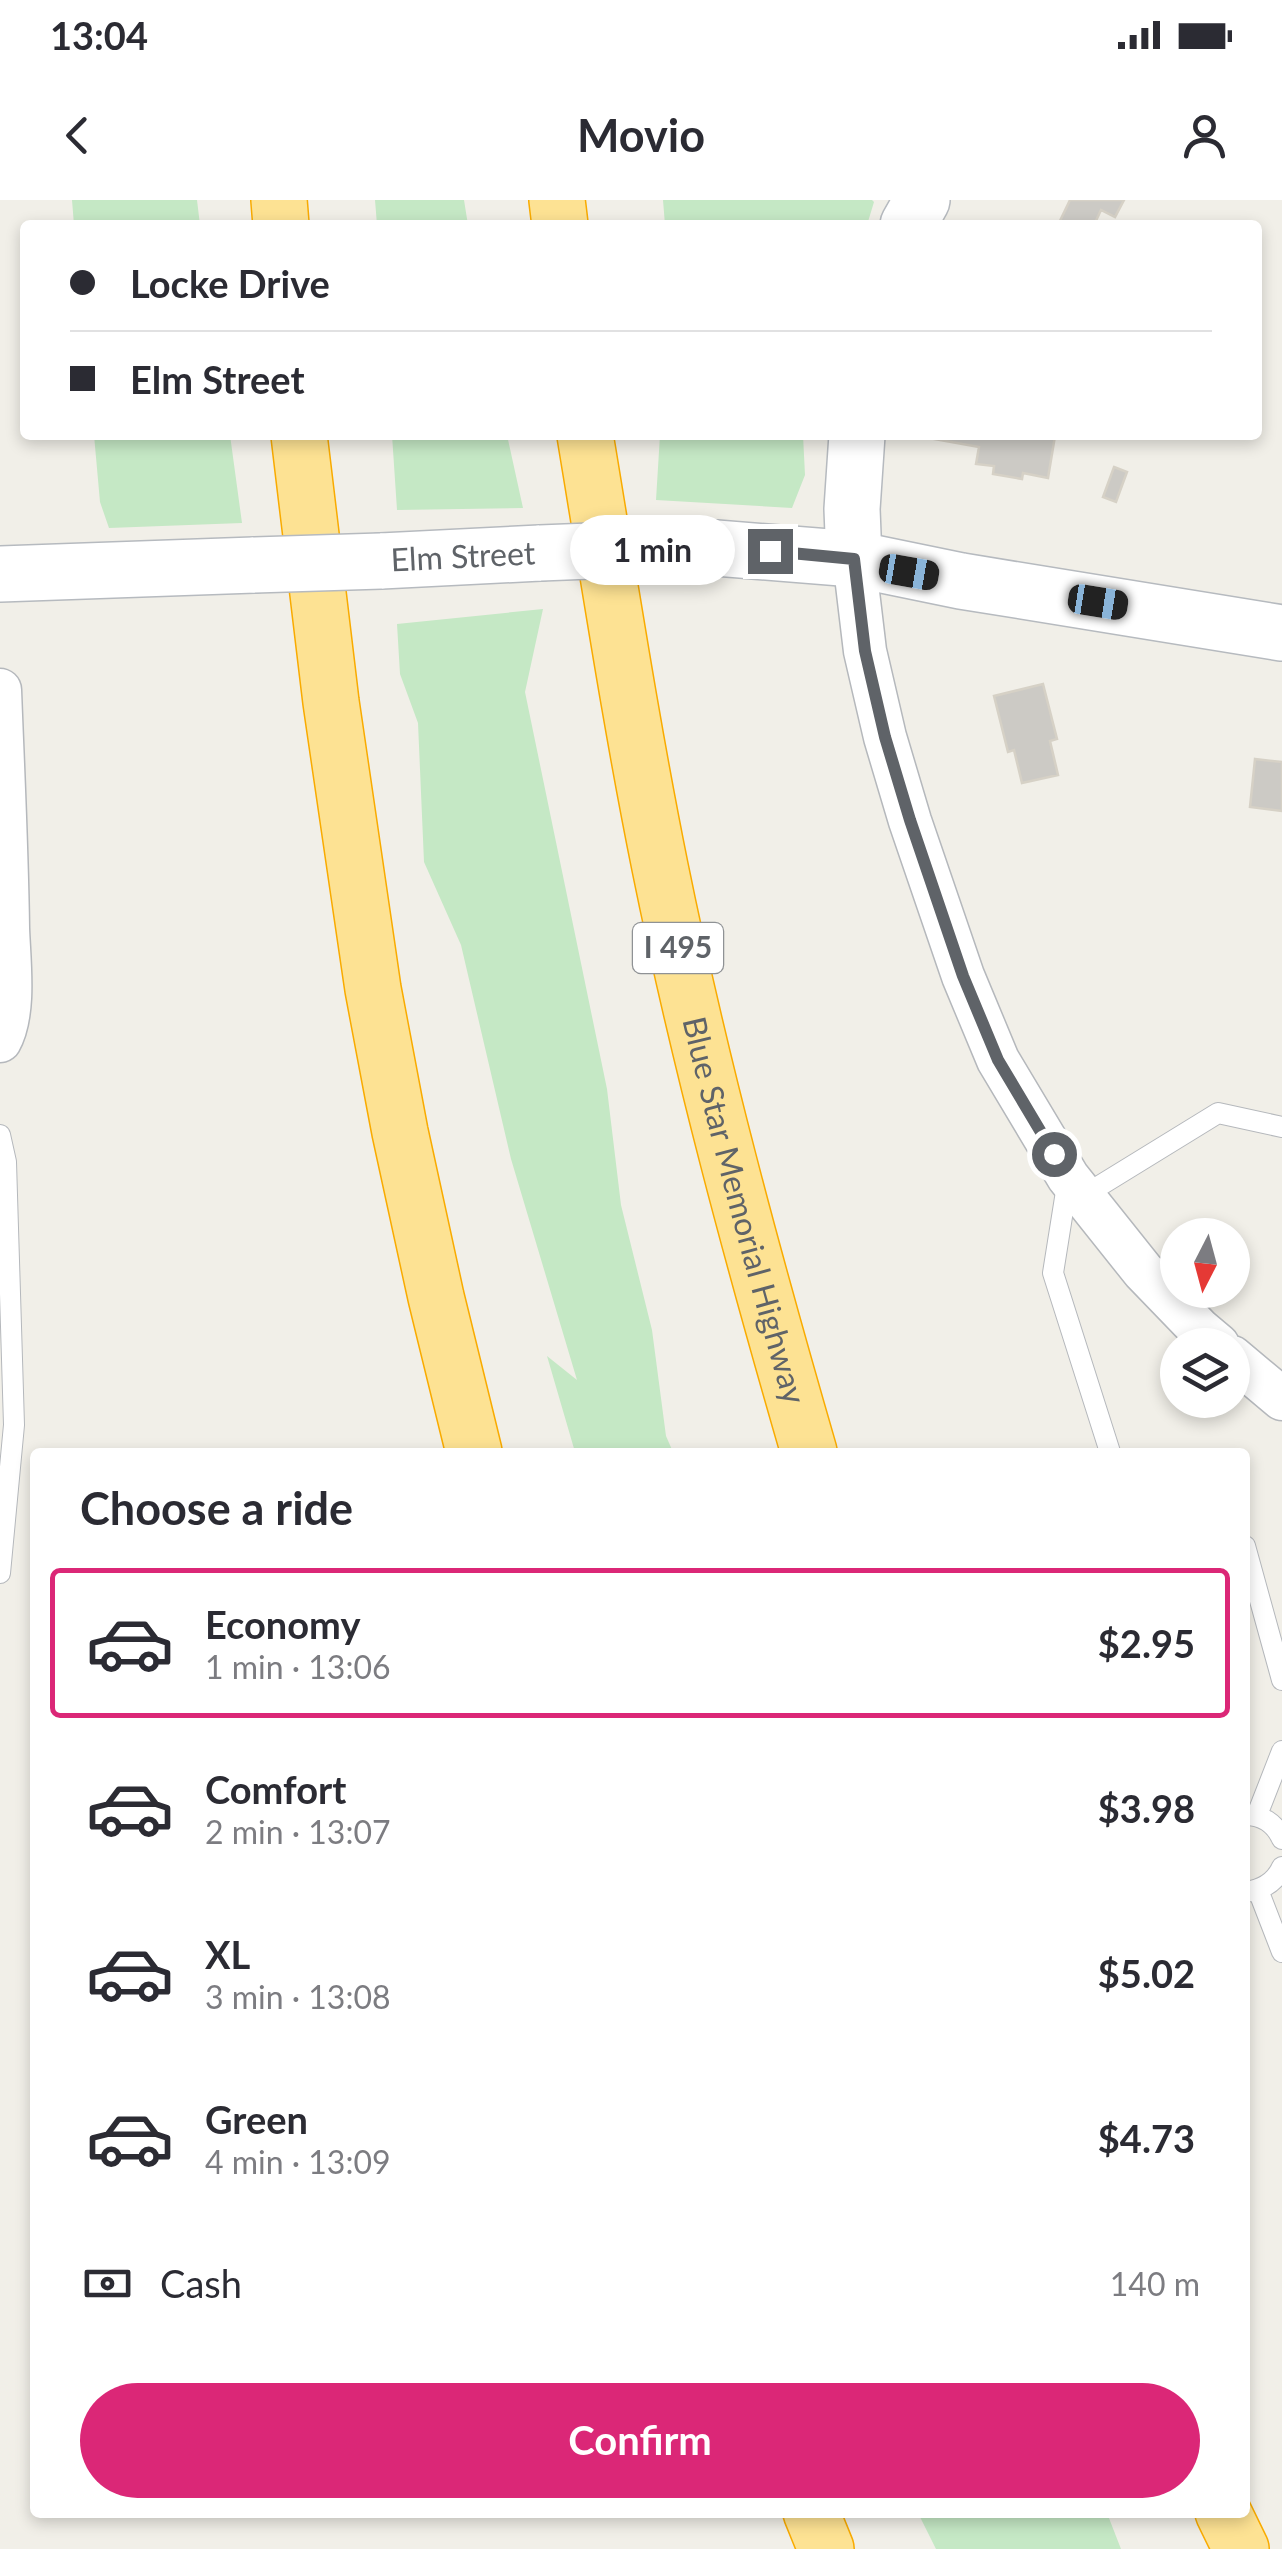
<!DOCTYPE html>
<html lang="en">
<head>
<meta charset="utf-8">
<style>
	:root { --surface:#fff; --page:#f2f2f3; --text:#2b2b33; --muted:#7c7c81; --line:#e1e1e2; --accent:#db2777 }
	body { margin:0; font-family:Lato,sans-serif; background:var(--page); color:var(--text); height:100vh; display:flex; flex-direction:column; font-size:38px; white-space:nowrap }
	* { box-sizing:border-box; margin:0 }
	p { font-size:32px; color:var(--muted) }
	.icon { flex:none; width:55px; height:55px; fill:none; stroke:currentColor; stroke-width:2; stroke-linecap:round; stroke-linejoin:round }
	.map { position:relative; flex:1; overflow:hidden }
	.details { position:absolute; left:30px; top:1248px; width:1220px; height:1070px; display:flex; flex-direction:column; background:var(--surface); border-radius:10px; box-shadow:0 5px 15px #0003 }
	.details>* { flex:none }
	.top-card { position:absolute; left:20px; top:20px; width:1242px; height:220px; border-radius:10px; box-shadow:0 5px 15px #0003; display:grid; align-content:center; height:220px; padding:0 50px; background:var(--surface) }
	.needle { width:65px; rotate:186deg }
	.controls { position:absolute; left:1160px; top:1018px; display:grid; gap:20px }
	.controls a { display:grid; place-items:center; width:90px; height:90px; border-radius:50%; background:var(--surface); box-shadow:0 5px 15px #0003; font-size:50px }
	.end { position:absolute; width:45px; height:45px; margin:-22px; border:12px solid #5f6368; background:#fff; box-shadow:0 0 0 5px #fff }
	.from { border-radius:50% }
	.bubble { position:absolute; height:70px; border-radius:35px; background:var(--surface); box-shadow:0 5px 15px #0003; font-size:32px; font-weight:700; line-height:70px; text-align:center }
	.car { position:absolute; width:30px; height:60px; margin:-30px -15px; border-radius:12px; box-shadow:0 0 8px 2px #0007; background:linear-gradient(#222 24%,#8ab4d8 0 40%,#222 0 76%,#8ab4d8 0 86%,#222 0) }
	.top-card b { display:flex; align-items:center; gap:35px; height:95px; font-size:38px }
	.top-card b+b { border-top:2px solid var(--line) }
	.top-card i { width:25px; height:25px; background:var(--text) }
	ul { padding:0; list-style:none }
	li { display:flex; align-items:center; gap:30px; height:150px; margin:0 20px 15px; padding:0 30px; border:5px solid transparent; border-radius:10px }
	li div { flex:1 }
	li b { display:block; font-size:38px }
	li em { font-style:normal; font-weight:700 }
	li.selected { border-color:var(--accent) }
	li>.icon { width:90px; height:90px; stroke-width:1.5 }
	h2 { padding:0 50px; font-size:45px; line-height:120px }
	.pay { display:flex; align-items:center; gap:25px; height:110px; padding:0 50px; font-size:38px }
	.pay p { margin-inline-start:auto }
	.cta { display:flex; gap:20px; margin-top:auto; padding:20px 50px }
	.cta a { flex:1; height:115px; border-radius:60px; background:var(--accent); color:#fff; font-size:40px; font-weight:700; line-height:115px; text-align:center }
	.status { display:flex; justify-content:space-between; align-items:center; height:70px; padding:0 50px; background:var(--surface); direction:ltr }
	.status svg { height:28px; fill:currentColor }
	header { display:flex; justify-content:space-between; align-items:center; height:130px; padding:0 50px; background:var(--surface); font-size:45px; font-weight:700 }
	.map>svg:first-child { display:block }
	.green { fill:#c5e8c5 }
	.building { fill:#cccac5; stroke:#d6d1c6; stroke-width:2.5 }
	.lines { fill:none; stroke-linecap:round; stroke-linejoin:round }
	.lane-casing { stroke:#b5b8bc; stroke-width:22 }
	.street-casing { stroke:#b5b8bc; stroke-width:45 }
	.secondary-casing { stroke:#b6babf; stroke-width:58 }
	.highway-casing { stroke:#f9ab00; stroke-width:58 }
	.lane { stroke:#fff; stroke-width:20 }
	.street { stroke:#fff; stroke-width:42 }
	.secondary { stroke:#fff; stroke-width:55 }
	.highway { stroke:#fde293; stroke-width:55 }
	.secondary-bridge-casing { stroke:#b6babf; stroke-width:58; stroke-linecap:butt }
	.secondary-bridge { stroke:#fff; stroke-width:55 }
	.route { stroke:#5f6368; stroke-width:12 }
	.labels { text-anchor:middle; stroke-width:8; stroke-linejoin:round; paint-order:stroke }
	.shield { fill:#fff; stroke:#8f9295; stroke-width:2.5 }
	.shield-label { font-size:30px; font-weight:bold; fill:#5f6368 }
	.street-label { font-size:32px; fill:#5f6368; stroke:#fff }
</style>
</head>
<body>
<div class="status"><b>13:04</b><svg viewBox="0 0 49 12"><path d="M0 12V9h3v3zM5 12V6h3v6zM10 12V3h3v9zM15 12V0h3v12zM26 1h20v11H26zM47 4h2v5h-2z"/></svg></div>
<header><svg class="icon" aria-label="back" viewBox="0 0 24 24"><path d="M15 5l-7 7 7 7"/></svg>Movio<svg class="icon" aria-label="person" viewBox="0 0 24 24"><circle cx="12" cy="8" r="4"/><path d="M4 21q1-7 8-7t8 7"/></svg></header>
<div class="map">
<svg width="1282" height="2349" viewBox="0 0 1282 2349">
	<rect width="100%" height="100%" fill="#f1efe8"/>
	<path class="green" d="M72,0H197L200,25H74Z
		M375,0H464L468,25H377Z
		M663,0H872L874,2L867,25H665Z
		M94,235H230L242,323L109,328L100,302Z
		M392,235H507L523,308L397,310Z
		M660,235H803L805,275L792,308L656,300Z
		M543,409L525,492L607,889L621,1005L652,1130L666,1236L673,1252H575L547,1156L577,1180L511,959L461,745L424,662L418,523L400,474L397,424Z
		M918,2313H1107L1121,2349H936Z"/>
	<path class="building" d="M1070,0H1124L1115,17L1101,10L1094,25H1058Z
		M930,235L1055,236L1048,278L1023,273L1022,279L993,274L994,266L976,264L979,247L929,238Z
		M1114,267L1127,272L1116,302L1103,297Z
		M1043,484L1057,539L1050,541L1058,575L1022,583L1014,550L1008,552L994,496Z
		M1255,559L1282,562V611L1250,607Z"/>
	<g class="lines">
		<g class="lane-casing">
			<path id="lane" d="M0,935L6,962L14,1225L0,1373
				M1068,979L1053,1073L1110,1252
				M1083,996L1218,913L1282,927
				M1245,1346L1282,1480
				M1245,1615C1262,1615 1275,1623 1282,1639
				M1257,1615L1282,1551
				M1258,1690L1282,1752
				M1245,1692C1262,1690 1275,1683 1282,1667"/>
		</g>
		<g class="street-casing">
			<path id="street" d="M854,359L865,451L885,537L910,621L963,776L998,860L1068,977L1143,1071L1199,1129L1218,1145
				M0,490C3,569 7,648 8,728C9,760 16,813 0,841
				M1232,1157L1282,1199"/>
		</g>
		<g class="secondary-casing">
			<g id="secondary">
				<path d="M908,25L922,0"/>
				<path d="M667,348H716L854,359L961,381L1282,433"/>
				<path d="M854,359L852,309L857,235"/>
				<path id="s1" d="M381,361L540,353"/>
				<path d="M0,374L254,365"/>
			</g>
		</g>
		<g class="highway-casing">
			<g id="highway">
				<path d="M279,0L281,25"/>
				<path d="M557,0L560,25"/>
				<path d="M299,235L331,502L373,789L400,932L436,1097L474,1252"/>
				<path id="s2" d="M585,235C609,379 631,524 660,667C700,864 753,1059 809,1252"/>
				<path d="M811,2312L826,2349"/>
				<path d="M1223,2312L1241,2349"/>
			</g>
		</g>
		<use href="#lane" class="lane"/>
		<use href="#street" class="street"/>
		<use href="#secondary" class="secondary"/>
		<use href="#highway" class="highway"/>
		<g class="secondary-bridge-casing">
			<path id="secondary-bridge" d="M540,353L667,348
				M254,365L381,361"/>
		</g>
		<use href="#secondary-bridge" class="secondary-bridge"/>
	</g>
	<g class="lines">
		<path class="route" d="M770,351L854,359L865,451L885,537L910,620L963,776L998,860L1054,954"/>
	</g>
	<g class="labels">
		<rect class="shield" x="633" y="723" width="90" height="50" rx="8"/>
		<g class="shield-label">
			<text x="678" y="758">I 495</text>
		</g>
		<g class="street-label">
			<text dy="11" stroke="none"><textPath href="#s1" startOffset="82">Elm Street</textPath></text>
			<text dy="11" stroke="none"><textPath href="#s2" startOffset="792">Blue Star Memorial Highway</textPath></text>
		</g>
	</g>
</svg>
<div class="controls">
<a><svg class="needle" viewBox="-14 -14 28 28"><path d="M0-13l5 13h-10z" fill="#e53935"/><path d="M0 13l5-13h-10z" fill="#7c7c81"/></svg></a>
<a><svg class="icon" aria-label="layers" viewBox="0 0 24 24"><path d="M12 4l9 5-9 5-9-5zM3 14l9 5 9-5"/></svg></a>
</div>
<i class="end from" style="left:1054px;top:954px"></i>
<i class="end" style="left:770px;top:351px"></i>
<div class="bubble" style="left:570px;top:315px;width:165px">1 min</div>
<i class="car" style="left:909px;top:372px;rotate:100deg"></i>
<i class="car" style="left:1098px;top:402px;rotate:99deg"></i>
<div class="top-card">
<b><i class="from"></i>Locke Drive</b>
<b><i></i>Elm Street</b>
</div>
<section class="details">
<h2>Choose a ride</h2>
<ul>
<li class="selected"><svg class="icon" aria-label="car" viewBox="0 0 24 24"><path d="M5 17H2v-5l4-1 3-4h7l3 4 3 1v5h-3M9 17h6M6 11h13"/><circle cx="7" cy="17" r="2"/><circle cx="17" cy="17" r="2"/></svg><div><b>Economy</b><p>1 min · 13:06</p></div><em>$2.95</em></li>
<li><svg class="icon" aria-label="car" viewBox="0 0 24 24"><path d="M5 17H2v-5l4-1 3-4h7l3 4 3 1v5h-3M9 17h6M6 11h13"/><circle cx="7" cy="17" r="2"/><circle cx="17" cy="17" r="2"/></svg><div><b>Comfort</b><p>2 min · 13:07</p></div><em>$3.98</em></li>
<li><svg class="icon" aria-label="car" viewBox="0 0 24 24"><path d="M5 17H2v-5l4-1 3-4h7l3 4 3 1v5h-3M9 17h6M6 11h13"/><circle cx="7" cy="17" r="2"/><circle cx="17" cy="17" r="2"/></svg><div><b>XL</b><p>3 min · 13:08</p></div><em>$5.02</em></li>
<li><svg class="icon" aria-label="car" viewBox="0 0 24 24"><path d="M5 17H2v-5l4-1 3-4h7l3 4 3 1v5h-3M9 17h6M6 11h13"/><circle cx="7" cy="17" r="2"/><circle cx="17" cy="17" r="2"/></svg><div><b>Green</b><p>4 min · 13:09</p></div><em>$4.73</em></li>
</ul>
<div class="pay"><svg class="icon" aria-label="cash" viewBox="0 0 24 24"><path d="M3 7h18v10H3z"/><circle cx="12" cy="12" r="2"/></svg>Cash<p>140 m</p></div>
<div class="cta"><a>Confirm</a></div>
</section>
</div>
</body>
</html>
